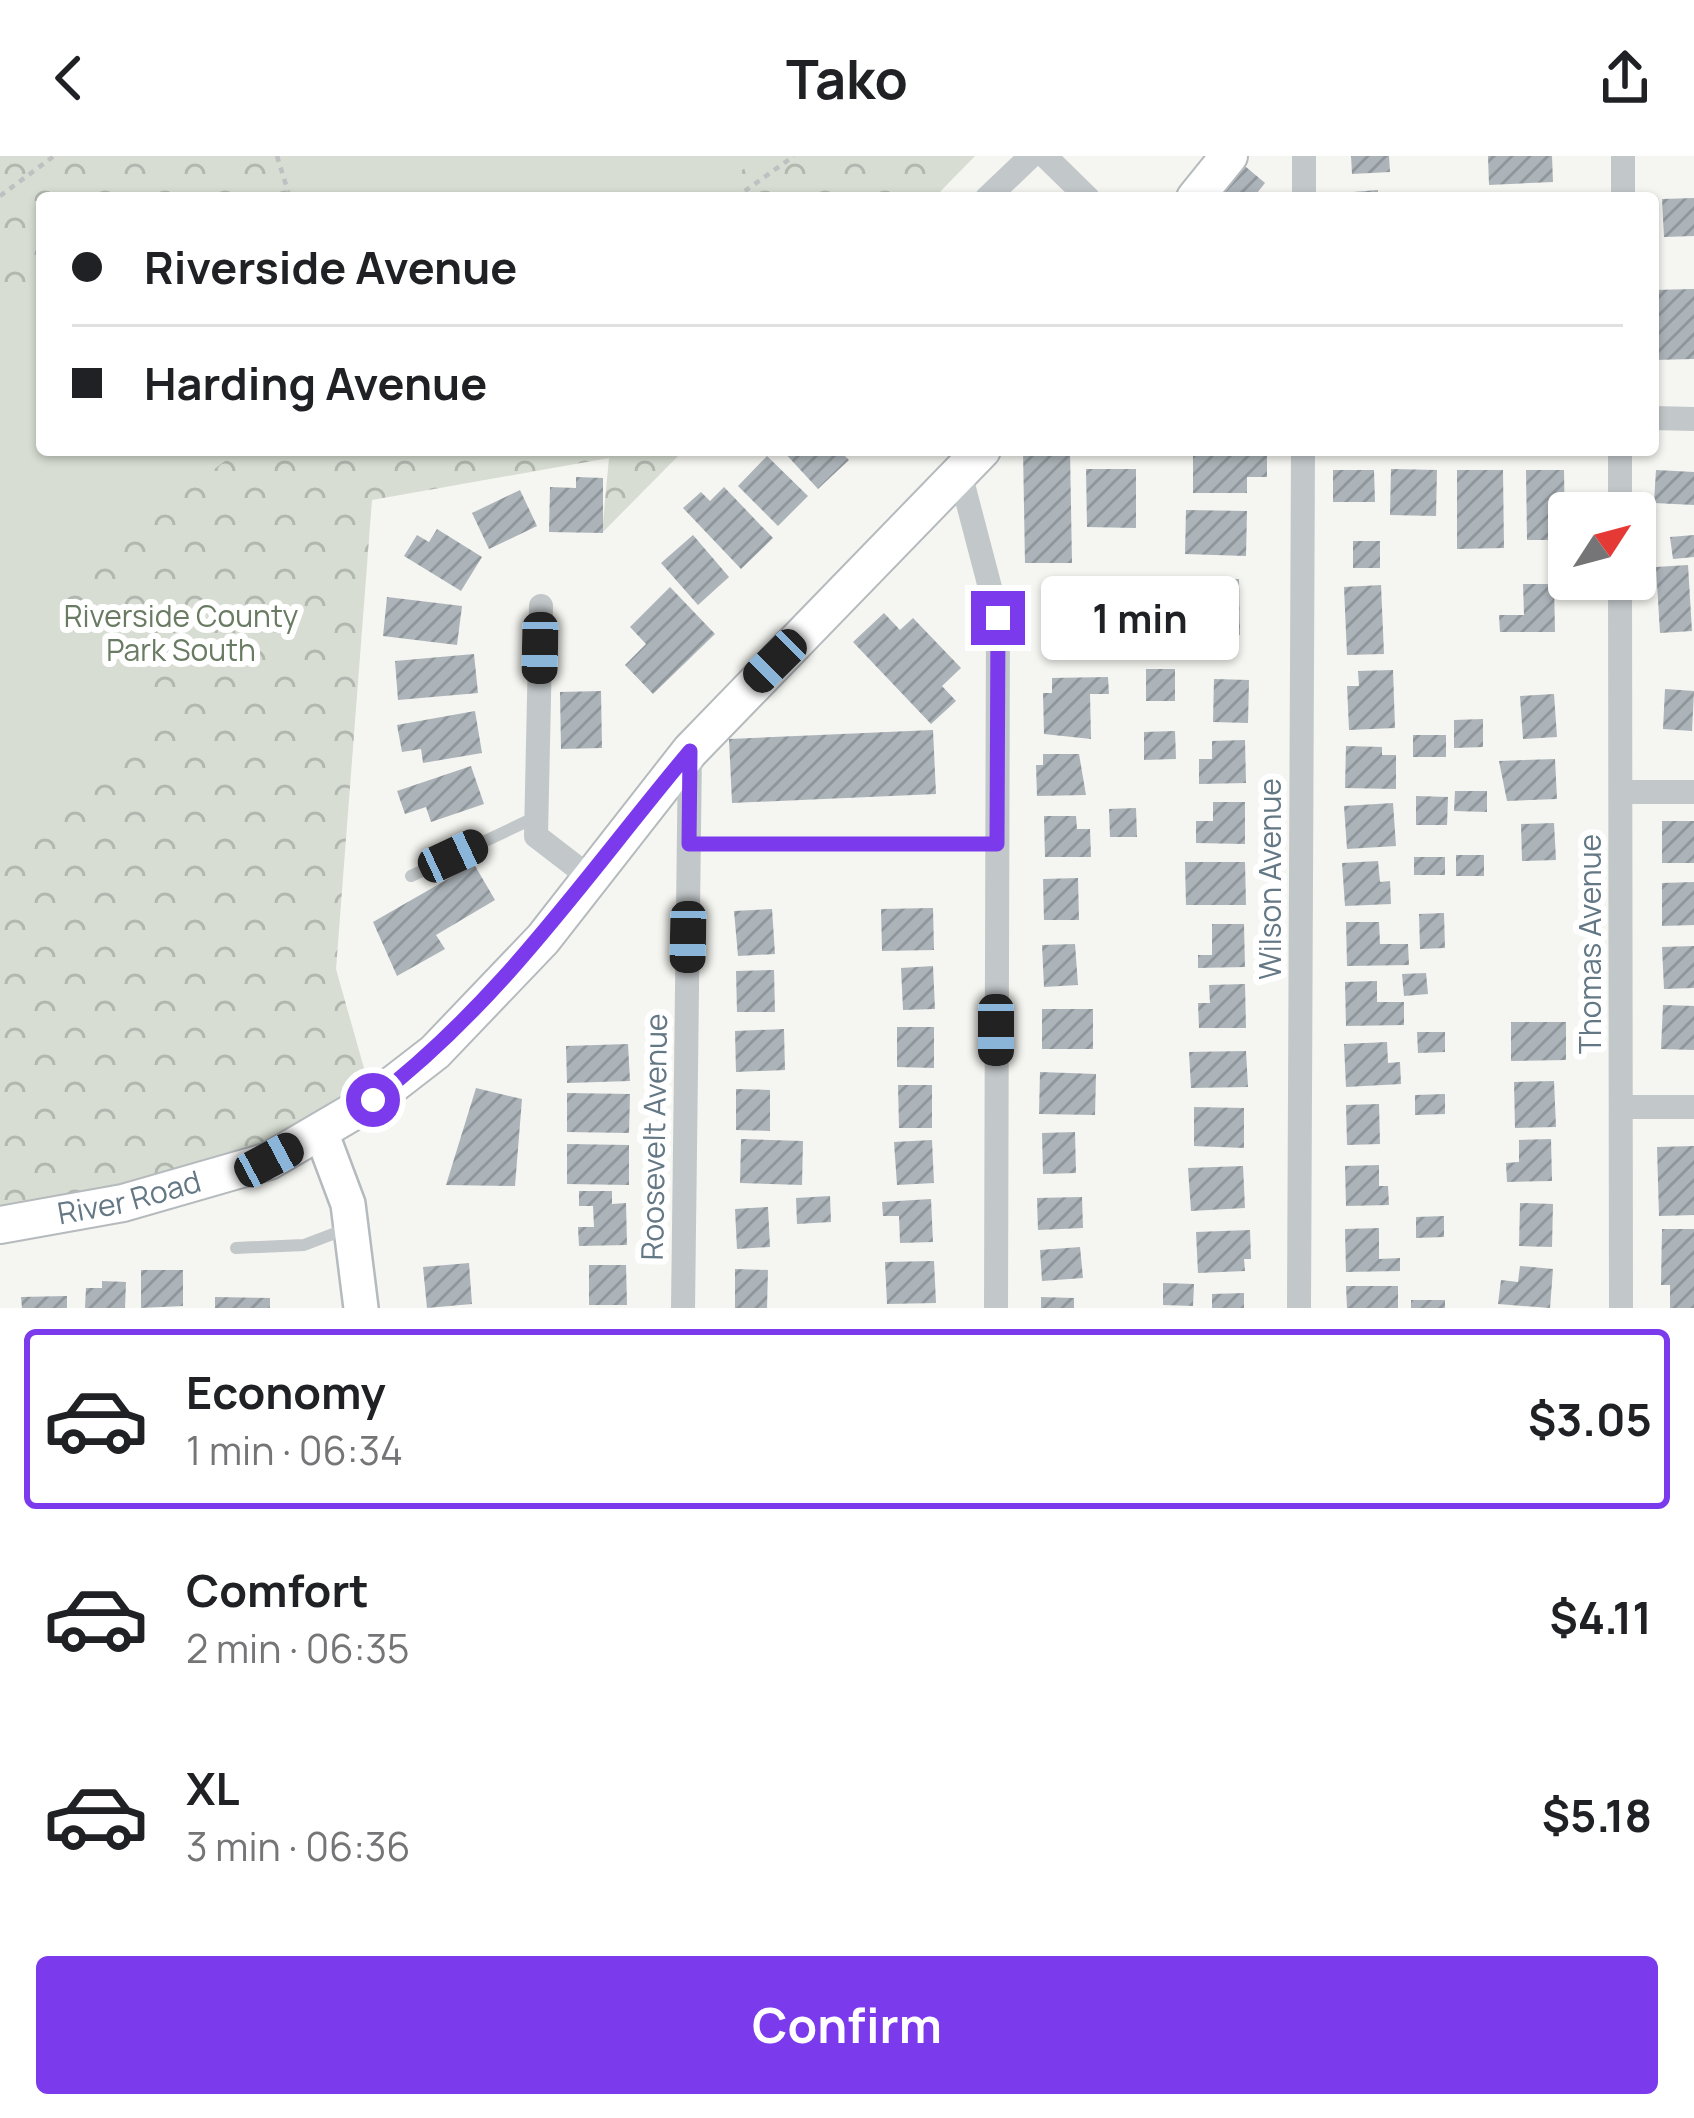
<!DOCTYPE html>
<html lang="en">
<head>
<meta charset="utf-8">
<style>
	:root { --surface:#fff; --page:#f6f6f6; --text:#202124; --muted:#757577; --line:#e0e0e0; --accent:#7c3aed }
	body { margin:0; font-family:Manrope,sans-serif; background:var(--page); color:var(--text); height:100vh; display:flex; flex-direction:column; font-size:45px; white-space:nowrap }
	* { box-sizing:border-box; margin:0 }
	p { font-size:39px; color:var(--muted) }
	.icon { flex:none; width:66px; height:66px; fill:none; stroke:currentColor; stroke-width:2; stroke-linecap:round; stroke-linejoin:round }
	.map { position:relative; height:1152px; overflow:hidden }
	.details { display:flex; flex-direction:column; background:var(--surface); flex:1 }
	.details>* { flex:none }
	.banner { position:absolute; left:36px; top:36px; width:1623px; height:264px; border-radius:12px; box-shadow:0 3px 9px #0004; display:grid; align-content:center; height:264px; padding:0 36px; background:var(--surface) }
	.needle { width:78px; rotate:54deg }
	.fabs { position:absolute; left:1548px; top:336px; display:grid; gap:24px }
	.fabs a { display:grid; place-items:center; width:108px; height:108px; border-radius:12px; background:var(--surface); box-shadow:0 3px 9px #0004; font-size:60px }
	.end { position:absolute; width:54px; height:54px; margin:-27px; border:15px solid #7c3aed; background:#fff; box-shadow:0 0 0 6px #fff }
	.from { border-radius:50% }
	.bubble { position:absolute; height:84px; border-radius:12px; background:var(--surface); box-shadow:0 3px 9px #0004; font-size:39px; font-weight:700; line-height:84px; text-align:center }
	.car { position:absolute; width:36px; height:72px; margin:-36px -18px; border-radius:15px; box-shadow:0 0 9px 3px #0007; background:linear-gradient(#222 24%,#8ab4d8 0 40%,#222 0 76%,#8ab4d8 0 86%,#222 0) }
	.banner b { display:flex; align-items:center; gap:42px; height:114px; font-size:45px }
	.banner b+b { border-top:3px solid var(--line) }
	.banner i { width:30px; height:30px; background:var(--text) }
	ul { padding:21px 0 0; list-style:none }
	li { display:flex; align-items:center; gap:36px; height:180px; margin:0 24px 18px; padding:0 12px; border:6px solid transparent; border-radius:12px }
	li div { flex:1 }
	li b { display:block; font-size:45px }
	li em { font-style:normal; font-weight:700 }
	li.selected { border-color:var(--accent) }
	li>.icon { width:108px; height:108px; stroke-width:1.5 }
	.button { display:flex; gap:24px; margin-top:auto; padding:24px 36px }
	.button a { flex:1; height:138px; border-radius:12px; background:var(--accent); color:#fff; font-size:48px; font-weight:700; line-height:138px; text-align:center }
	header { display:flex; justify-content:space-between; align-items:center; height:156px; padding:0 36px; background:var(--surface); font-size:54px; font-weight:700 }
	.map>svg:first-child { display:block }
	.park { fill:url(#park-crowns) }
	.pitch { fill:#d7ddd2 }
	.building { fill:url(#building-hatch) }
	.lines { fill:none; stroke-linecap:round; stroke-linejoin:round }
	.secondary-casing { stroke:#b4babe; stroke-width:38 }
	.primary-casing { stroke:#b5babd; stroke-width:40 }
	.path { stroke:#bec0c2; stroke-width:4.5; stroke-dasharray:6 6; stroke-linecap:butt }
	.lane { stroke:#c2c7c9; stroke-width:12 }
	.street { stroke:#c2c7c9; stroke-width:24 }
	.secondary { stroke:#fff; stroke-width:33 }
	.primary { stroke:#fff; stroke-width:36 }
	.route { stroke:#7c3aed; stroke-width:15 }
	.labels { text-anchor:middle; stroke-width:12; stroke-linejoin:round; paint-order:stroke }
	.park-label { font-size:30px; fill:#697b62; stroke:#fff }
	.street-label { font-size:30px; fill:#637784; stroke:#fff }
</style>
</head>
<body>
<header><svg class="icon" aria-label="back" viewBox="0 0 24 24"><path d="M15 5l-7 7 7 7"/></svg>Tako<svg class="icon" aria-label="share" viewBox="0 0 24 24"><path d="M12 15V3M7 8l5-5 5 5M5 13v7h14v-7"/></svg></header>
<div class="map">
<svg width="1694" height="1152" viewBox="0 0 1694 1152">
	<defs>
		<pattern id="park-crowns" width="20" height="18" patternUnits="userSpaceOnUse" patternTransform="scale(3)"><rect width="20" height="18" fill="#d7ddd2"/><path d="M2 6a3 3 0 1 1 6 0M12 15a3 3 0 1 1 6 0" fill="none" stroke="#b2b8b0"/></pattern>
		<pattern id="building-hatch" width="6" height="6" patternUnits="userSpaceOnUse" patternTransform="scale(3)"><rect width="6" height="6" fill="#acb4b9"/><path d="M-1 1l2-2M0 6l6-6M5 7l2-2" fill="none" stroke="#90979c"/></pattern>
	</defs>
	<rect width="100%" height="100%" fill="#f5f5f1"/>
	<path class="park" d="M0,0H975L934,42H42V294H684L602,377L609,302L372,344L336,813L373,944L321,976L0,1069Z"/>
	<path class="pitch" d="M296,0H762L703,42H310Z
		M42,142V294H240L29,450C83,455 129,504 159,548L38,685L25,687L0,667V173Z"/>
	<path class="building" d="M1351,0H1389L1390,16L1352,18Z
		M1488,0H1552L1553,26L1489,29Z
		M1239,5L1265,27L1257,37L1262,42H1208Z
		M1378,34V42H1340V37Z
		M1694,42V80L1664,81L1662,43Z
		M1694,133V203L1653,204V134Z
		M782,294H839L849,304L818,333Z
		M1023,294H1070L1072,407H1025Z
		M1193,296H1267V321H1247V337H1193Z
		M767,300L808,340L778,370L738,330Z
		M1086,313H1136V372L1087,371Z
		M1391,313L1437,314L1436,360L1390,359Z
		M1333,314H1374L1375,346H1333Z
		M1457,314H1503L1504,392L1457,393Z
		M1526,314H1564L1565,384H1527Z
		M1656,314L1694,316V349L1654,347Z
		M576,321L603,322V377L549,376L550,331L576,332Z
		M724,331L773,382L741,413L683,352L701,336L710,345Z
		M520,334L537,370L489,393L472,357Z
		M1186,354L1247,355L1246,400L1185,398Z
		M437,373L482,401L461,435L404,400L417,379L429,386Z
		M693,379L729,421L698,449L661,407Z
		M1694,379V401L1673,403L1670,381Z
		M1353,385H1380V412H1353Z
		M1688,409L1692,475L1660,477L1656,411Z
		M1185,423H1239L1240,479L1200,480V445H1185Z
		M1523,428H1554L1555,476H1500L1499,459H1524Z
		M1381,429L1384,498L1347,499L1344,431Z
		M670,431L715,478L653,538L625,509L646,488L630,471Z
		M387,441L462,450L457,489L383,480Z
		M884,457L900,474L913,462L961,512L942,530L956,545L931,568L853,486Z
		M474,498L478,537L398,544L395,505Z
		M1146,513H1175V545H1146Z
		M1393,514L1395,572L1349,574L1347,530H1359L1358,515Z
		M1108,521L1109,538H1090L1091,583L1044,578L1043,537H1052V522Z
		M1214,523L1249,524L1248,567L1213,566Z
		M1665,533L1694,535L1692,575L1663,573Z
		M601,535L602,592L561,593L560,536Z
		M1554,538L1557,581L1523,583L1520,540Z
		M475,555L482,597L423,607L421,593L402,596L397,569Z
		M1483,563V591L1454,592V564Z
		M933,574L936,638L732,647L729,583Z
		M1175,575L1176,603L1144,604V576Z
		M1413,579H1446V601H1413Z
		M1245,584L1246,627L1199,628V603H1212V585Z
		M1346,590L1382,591V599H1396V633L1345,632Z
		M1043,598H1079L1086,639L1037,640L1036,609H1043Z
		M1555,603L1557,643L1507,645L1499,605Z
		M471,610L484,648L431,666L426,651L405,658L397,635Z
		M1455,635H1487V656L1454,655Z
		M1416,640L1448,641L1447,669H1416Z
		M1213,646H1245V688L1196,687V665H1213Z
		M1393,647L1396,690L1347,693L1344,650Z
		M1136,652L1137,681H1110L1109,653Z
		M1044,660H1076L1077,673H1090L1091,701H1045Z
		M1662,665H1694V707H1662Z
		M1554,667L1556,704L1522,705L1521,668Z
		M1456,699H1484V720H1456Z
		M1414,701H1445V719H1414Z
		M1378,705L1380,726L1390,725L1391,748L1345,750L1342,707Z
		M1185,706H1245L1246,749H1186Z
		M474,708L495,744L436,779L445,793L397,820L373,766Z
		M1078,722L1079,764H1044L1043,723Z
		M1694,726V769L1662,770V727Z
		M933,752L934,794L882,795L881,753Z
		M772,753L775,798L738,800L734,755Z
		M1444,757L1445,792L1420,793L1419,758Z
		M1346,766H1379L1380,788H1408L1409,809L1347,810Z
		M1212,768H1244L1245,811L1198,812V799H1212Z
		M1075,788L1078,829L1044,831L1042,789Z
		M1694,790V832L1664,833L1662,791Z
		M933,810L935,853L903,854L901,812Z
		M774,814L775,856H737L736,815Z
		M1426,817L1428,838L1404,840L1402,818Z
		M1377,825V846H1404V869L1346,870L1345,826Z
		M1245,828L1246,872H1199L1198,847H1210L1209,829Z
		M1663,849L1694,850V894L1661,893Z
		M1042,853H1093V893H1042Z
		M1511,866H1566V904L1511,905Z
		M897,871H934V912L897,911Z
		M784,873L785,914L736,916L735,875Z
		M1417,876H1445V896L1418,897Z
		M1387,886L1388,907L1400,906L1401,928L1346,931L1344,888Z
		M628,888L630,925L567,927L566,890Z
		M1246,895L1248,931L1191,932L1189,896Z
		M1040,916L1096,918L1095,959L1039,958Z
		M1554,925L1556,971L1515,972L1514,926Z
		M898,929H932V972H899Z
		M476,932L522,943L515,1030L446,1029Z
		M736,933L770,934V975L736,974Z
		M567,937L630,938L629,977L567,976Z
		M1445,938V958L1415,959V939Z
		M1379,948L1380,988L1347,989L1346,949Z
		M1194,951L1244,952V992L1194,990Z
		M1075,976L1076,1017L1043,1018L1042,977Z
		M741,983L803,985L802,1029L740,1027Z
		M1551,983L1552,1025L1507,1026L1506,1007L1519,1006V984Z
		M932,984L934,1027L897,1029L894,986Z
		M567,988L629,989V1029L567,1028Z
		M1694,990V1059L1659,1060L1657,991Z
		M1379,1009V1030H1388L1389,1049L1346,1050L1345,1010Z
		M1243,1010L1245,1052L1191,1055L1188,1012Z
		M579,1035H612V1048L626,1047L627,1089L579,1090L578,1071H594L593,1050H579Z
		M830,1040L831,1066L797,1068L796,1042Z
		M1082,1041L1083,1072L1038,1074L1037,1042Z
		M931,1043L933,1086L900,1087L899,1060H883L882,1046Z
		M1520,1047L1553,1048L1552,1091L1519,1090Z
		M768,1051L770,1091L737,1093L735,1053Z
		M1444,1060V1081L1416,1082V1061Z
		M1379,1072V1103L1400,1102V1115L1346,1116L1345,1073Z
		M1662,1073H1694V1152H1670V1129H1661Z
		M1250,1074L1251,1103H1244L1245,1115L1198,1117L1196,1076Z
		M1080,1091L1083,1122L1042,1125L1040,1094Z
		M934,1105L936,1147L887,1148L885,1106Z
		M469,1107L472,1148L427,1152L423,1111Z
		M589,1109H626L627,1149H589Z
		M1520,1110L1553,1113L1550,1152L1498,1148L1501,1124L1518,1126Z
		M735,1113L768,1114L767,1152H735Z
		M141,1114H183V1150L141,1152Z
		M102,1125L126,1126L125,1152H85L86,1132H102Z
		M1163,1127L1194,1128L1193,1150L1163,1149Z
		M1346,1130H1398V1152H1347Z
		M1244,1137V1152H1212V1138Z
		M67,1140V1152H22L21,1141Z
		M215,1141L270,1142V1152H215Z
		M1041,1141L1074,1142V1152H1041Z
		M1411,1144H1445V1152H1411Z"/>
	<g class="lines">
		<g class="secondary-casing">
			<path id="secondary" d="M321,976L348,1048L361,1152"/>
		</g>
		<g class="primary-casing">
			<g id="primary">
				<path d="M1195,42L1229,0"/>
				<path id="s1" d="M0,1069L123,1047L269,1005L373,944L435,896L543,783L690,595L982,294"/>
			</g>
		</g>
		<path class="path" d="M277,0L290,42
			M0,40L54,0
			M735,42L794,0"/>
		<path class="lane" d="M689,688H997
			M411,720L536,661
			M236,1092L304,1089L346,1073"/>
		<path class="street" d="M1045,0L1088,42
			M987,42L1031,0
			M1304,42V0
			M1623,42V0
			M1653,262L1694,263
			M1620,294V357
			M960,317L998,462L996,1152
			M1620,423L1621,1152
			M541,450L536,680L588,720
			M1621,636H1694
			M1621,951H1694
			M683,1152L690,595
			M1299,1152L1303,294"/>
		<use href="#secondary" class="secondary"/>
		<use href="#primary" class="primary"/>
	</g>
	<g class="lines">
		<path class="route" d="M373,944C503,844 586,719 690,595L689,688H997L998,462"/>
	</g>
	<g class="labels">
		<g class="park-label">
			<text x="181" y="471">Riverside County<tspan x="181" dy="34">Park South</tspan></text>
		</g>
		<g class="street-label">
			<text transform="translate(1271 723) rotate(-90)" y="10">Wilson Avenue</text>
			<text transform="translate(1591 788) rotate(-90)" y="10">Thomas Avenue</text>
			<text transform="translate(655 981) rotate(-89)" y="10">Roosevelt Avenue</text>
			<text dy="10" stroke="none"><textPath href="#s1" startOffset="132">River Road</textPath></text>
		</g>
	</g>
</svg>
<div class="fabs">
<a><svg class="needle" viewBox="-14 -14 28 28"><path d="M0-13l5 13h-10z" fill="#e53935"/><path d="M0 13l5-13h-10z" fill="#757577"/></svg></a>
</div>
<i class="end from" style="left:373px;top:944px"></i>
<i class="end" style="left:998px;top:462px"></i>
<div class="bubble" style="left:1041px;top:420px;width:198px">1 min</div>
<i class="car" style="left:540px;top:492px;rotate:181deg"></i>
<i class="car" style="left:775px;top:505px;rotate:225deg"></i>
<i class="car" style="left:453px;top:700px;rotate:65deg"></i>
<i class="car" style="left:688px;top:781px;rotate:181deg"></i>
<i class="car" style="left:996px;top:874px;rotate:180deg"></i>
<i class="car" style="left:269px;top:1004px;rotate:62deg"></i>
<div class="banner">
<b><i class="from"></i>Riverside Avenue</b>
<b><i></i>Harding Avenue</b>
</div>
</div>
<section class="details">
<ul>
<li class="selected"><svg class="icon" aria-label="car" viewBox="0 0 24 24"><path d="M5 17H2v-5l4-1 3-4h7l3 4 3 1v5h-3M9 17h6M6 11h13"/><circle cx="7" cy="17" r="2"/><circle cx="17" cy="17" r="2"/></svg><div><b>Economy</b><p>1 min · 06:34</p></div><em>$3.05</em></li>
<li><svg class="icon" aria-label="car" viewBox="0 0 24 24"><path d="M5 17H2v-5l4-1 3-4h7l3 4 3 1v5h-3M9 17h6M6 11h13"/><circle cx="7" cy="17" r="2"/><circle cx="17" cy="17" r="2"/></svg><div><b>Comfort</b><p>2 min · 06:35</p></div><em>$4.11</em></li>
<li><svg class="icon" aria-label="car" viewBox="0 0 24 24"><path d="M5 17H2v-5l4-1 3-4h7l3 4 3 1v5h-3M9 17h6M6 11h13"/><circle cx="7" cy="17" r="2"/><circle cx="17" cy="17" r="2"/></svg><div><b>XL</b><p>3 min · 06:36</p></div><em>$5.18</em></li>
</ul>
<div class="button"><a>Confirm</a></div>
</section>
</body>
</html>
